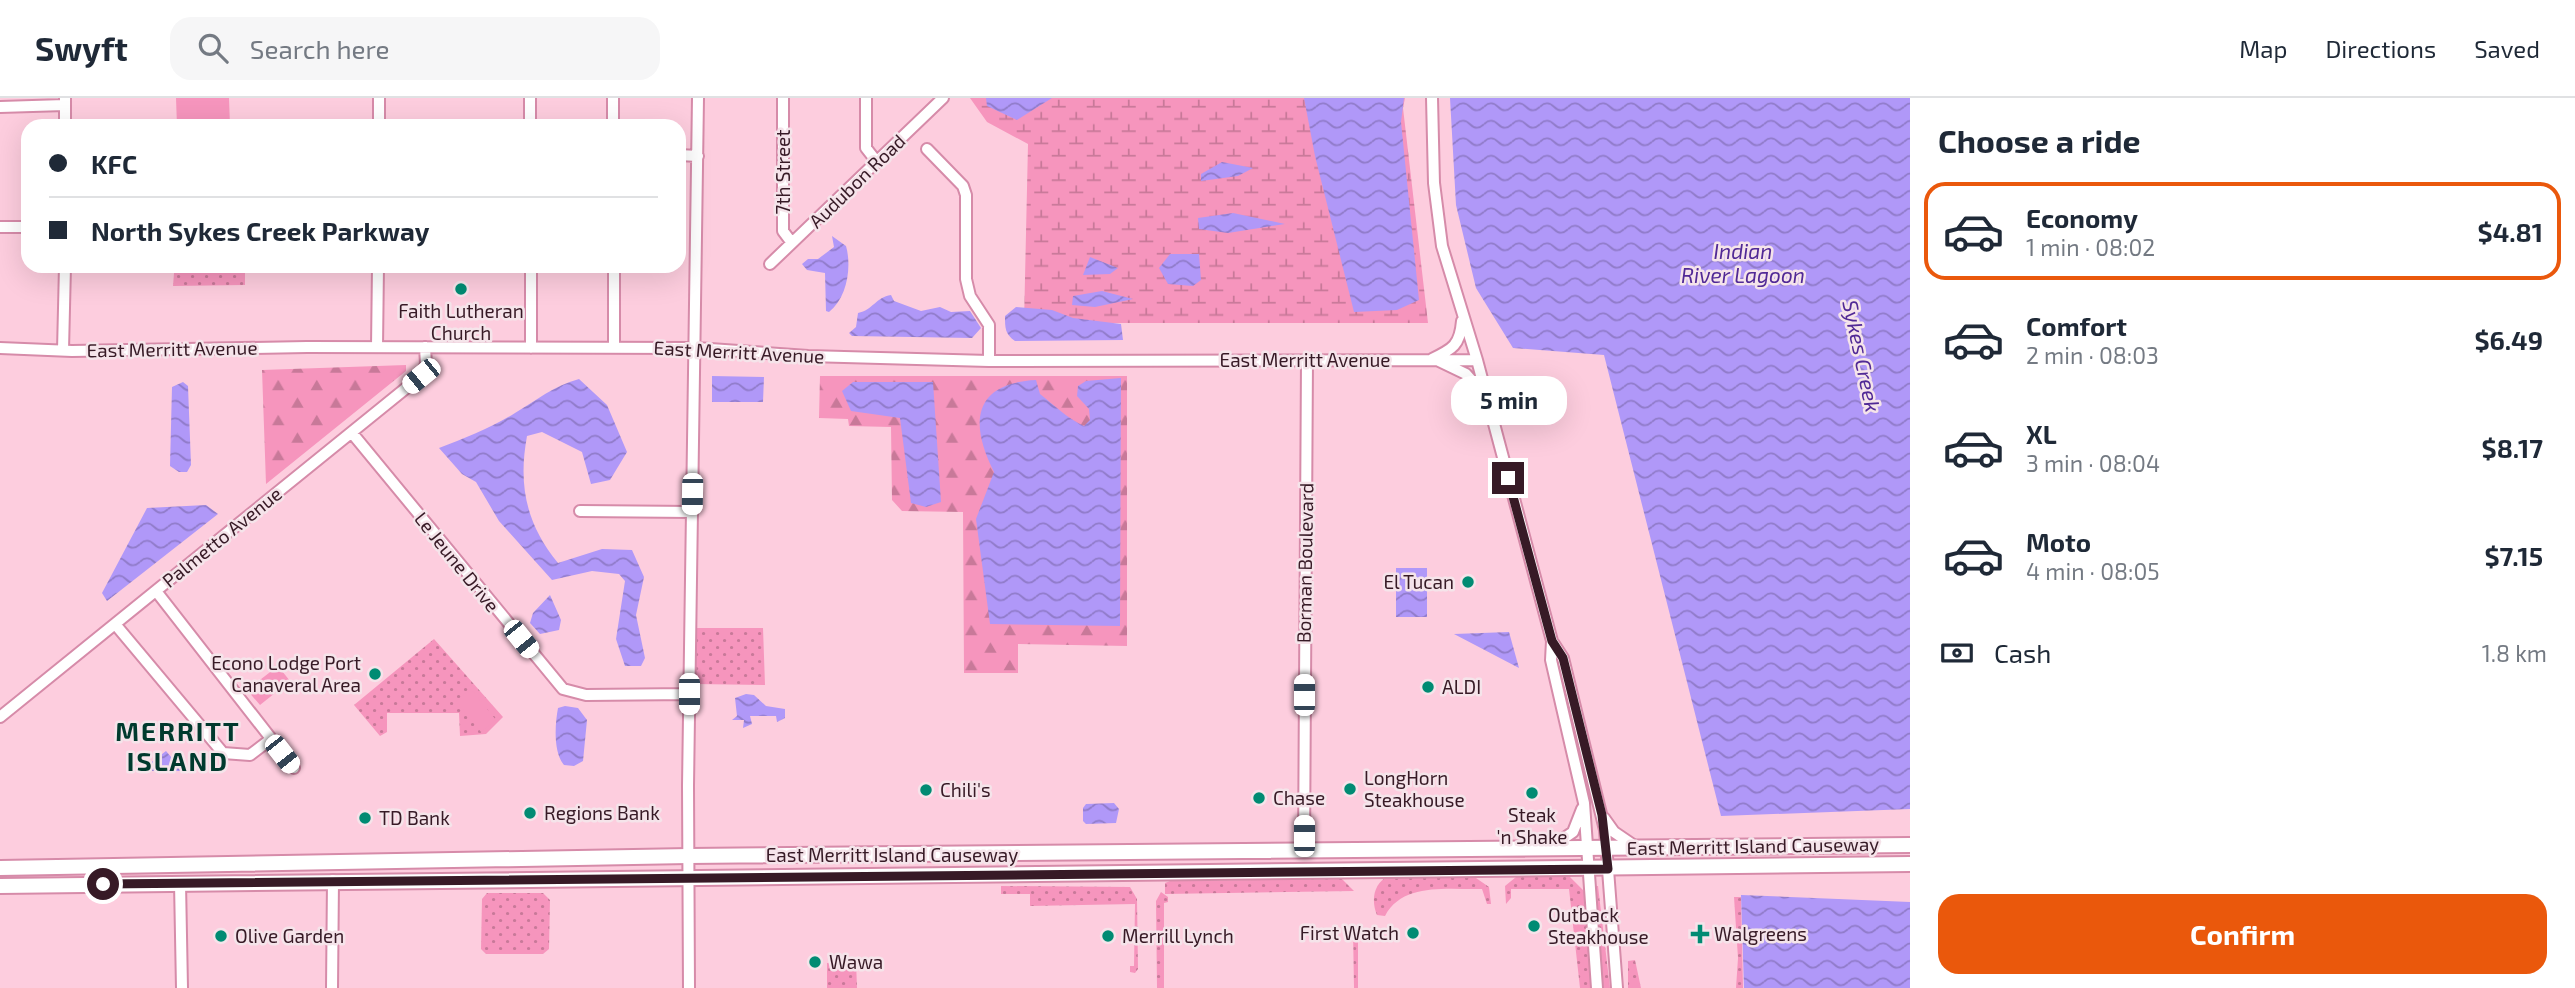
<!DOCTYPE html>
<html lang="en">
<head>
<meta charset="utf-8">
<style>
	:root { --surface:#fff; --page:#f6f6f7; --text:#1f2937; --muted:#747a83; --line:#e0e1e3; --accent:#ea580c }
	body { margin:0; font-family:"Exo 2",sans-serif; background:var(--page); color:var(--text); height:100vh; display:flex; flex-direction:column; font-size:26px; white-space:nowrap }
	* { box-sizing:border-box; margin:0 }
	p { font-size:23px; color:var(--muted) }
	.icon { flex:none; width:38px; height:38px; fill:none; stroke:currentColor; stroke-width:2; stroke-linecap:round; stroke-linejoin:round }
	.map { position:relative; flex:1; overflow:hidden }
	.side { display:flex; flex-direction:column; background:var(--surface); width:665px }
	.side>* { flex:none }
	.hud { position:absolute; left:21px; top:21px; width:665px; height:154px; border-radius:21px; box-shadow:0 7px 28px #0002; display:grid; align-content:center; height:154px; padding:0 28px; background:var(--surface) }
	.end { position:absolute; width:32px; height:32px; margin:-16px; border:9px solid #371a26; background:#fff; box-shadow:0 0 0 4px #fff }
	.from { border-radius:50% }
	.bubble { position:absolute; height:49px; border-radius:21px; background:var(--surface); box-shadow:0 7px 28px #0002; font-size:23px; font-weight:700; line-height:49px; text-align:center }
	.car { position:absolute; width:21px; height:42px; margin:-21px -10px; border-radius:9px; box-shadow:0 0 5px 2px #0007; background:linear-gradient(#fff 24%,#345 0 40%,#fff 0 76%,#345 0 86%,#fff 0) }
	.hud b { display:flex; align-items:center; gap:24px; height:66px; font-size:26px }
	.hud b+b { border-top:2px solid var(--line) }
	.hud i { width:18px; height:18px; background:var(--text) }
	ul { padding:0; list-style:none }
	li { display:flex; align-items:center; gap:21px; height:98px; margin:0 14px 10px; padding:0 14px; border:4px solid transparent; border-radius:21px }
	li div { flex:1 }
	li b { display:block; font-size:26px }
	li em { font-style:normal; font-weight:700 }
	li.active { border-color:var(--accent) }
	li>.icon { width:63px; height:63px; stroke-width:1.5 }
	h2 { padding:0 28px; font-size:32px; line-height:84px }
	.pay { display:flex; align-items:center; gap:18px; height:77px; padding:0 28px; font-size:26px }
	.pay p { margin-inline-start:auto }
	.primary-button { display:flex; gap:14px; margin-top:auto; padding:14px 28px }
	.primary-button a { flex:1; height:80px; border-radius:21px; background:var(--accent); color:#fff; font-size:28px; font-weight:700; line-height:80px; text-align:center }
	header { display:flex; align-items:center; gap:42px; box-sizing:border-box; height:98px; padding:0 35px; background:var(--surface); border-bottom:2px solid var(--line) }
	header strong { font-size:33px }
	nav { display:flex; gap:38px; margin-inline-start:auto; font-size:24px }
	.search { width:490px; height:63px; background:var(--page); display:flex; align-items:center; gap:18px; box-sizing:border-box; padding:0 24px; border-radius:21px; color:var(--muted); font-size:26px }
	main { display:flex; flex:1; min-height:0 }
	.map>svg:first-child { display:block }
	.grass { fill:url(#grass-dots) }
	.forest { fill:url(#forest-firs) }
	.wetland { fill:url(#wetland-marsh) }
	.green { fill:#f695bd }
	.water { fill:url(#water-waves) }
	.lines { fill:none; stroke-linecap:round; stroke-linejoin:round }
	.minor-casing { stroke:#d68ba9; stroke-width:14 }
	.major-casing { stroke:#d68ba9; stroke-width:18 }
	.minor { stroke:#fff; stroke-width:10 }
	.major { stroke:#fff; stroke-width:14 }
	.route { stroke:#371a26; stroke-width:9 }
	.poi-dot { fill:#008b73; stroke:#f5e4ea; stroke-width:2.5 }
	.labels { text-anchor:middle; stroke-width:5; stroke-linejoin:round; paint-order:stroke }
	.street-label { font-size:19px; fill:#371a26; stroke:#f5e4ea }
	.poi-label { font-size:19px; fill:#371a26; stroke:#f5e4ea; text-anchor:start }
	.water-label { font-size:21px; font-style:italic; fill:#512996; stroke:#f5e4ea }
	.district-label { font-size:26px; font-weight:bold; letter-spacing:2px; fill:#003a2e; stroke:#f5e4ea }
</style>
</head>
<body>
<header>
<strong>Swyft</strong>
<div class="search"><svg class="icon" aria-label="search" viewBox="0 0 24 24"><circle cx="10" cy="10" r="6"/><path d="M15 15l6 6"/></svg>Search here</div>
<nav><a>Map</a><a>Directions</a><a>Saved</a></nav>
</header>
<main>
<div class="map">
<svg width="1910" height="890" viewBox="0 0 1910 890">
	<defs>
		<pattern id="grass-dots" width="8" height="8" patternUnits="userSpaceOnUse" patternTransform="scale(1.75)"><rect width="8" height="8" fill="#f695bd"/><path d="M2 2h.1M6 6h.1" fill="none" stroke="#c87999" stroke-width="1.8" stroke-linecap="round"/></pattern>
		<pattern id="forest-firs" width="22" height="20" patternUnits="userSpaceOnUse" patternTransform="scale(1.75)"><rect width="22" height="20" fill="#f695bd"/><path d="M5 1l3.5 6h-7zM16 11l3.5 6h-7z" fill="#c87999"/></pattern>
		<pattern id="wetland-marsh" width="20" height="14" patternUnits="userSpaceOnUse" patternTransform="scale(1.75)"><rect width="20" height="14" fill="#f695bd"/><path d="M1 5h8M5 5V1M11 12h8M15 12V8" fill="none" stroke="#c87999"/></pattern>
		<pattern id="water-waves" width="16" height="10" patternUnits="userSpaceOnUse" patternTransform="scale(1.75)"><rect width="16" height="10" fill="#b098f8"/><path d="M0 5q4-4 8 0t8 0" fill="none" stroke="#907bc9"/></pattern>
	</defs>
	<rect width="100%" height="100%" fill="#fdcdde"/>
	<path class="grass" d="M245,174V187L173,188L174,175Z
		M694,530H763L765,587L694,586Z
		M434,541L503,619L486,636L460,638L459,615H387V634L380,638L354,607Z
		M1389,778L1476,780L1489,789L1491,806H1487L1482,791C1448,792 1403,784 1385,818L1377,817C1371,803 1373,785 1389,778Z
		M1516,779H1570L1584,793L1593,890H1580L1569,791H1511V800L1506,806L1505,788Z
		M1342,781L1354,793L1165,796V785L1170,783Z
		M1001,788L1130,789L1137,801L1138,871L1135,875L1130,874V868H1134L1135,806L1030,808V796H1001Z
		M1594,788H1598L1610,890H1601Z
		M1161,794L1168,799V804L1164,805V890H1157L1156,803Z
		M487,795H543L550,802L549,851L543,856H486L481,851L482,801Z
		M1734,799H1741L1743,890H1736L1738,860Z
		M1353,827L1358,832V890H1354L1353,832L1347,831Z
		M1635,862L1641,890H1628V863Z
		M856,863L857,890H827V865Z"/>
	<path class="forest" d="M406,267V273L266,386L262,272Z
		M820,278H1127V548L1018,546V575H964L963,414L902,413L892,402L891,329L849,328L848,321L819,320Z"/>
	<path class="wetland" d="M970,0H1405L1403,10L1428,225H1024L1028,46L987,24Z"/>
	<path class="green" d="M176,0H229L230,28H177Z
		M278,568L290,583L260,607L247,592Z
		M471,591L496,622L481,634L456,603Z"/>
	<path class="water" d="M986,0H1052L1017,22L987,8Z
		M1304,0H1404L1401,24L1419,202L1397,212L1354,214L1315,58Z
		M1450,0H1910V711L1721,718L1604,257L1513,250L1476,190L1456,107Z
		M1222,64L1253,70L1238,78L1201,83V76Z
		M1233,115L1285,126L1228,135L1199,131L1198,120Z
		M832,138L846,148C852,169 847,200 829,214L826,213L825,175L807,172L802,166L808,161H818L834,149Z
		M1170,156H1199L1201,182L1193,188L1168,186L1159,170Z
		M1090,159L1118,170L1110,176L1083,177Z
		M1102,193L1133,201L1095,209L1072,207L1073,198Z
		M891,197L894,203L921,213L940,209L951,214L970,213L981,230L972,240L852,238L849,235L856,229L858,215C873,212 876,199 891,197Z
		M1016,209L1052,212L1073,220L1121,226L1123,242L1015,243C1005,236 1005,230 1005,218Z
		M712,278L764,279L763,304H712Z
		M1121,280L1120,528L990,526L976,421L994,374C969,325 973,285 1036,282L1040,296C1054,307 1068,321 1084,328L1090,322L1089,311L1077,298L1078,288L1086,283Z
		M579,281L607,307L627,354L610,382L591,386L582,354L542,334L527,338C518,387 526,426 558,465L602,451L632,452L644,479L636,517L645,560L641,568H625L616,541L625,483L619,476L592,473L552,482L499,423L476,384L462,376L439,350C465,340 491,330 515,315C537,302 553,288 579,281Z
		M183,284L188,288L191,367L187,374H179L170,368L172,289Z
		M853,284H933L941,404L926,409L911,405L900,320L851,313L842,293Z
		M206,407L218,416L107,503L102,495L147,410Z
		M1396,470H1427V519H1396Z
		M550,497L561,522L559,532L540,536L530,525L533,515Z
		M1509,534L1519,570L1454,536Z
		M746,596L754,597L766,608L785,611V620L777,624L776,618H750L752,626L743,630L744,622H732L737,618L735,600Z
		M565,608L578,610L587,622L583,663L574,668L564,667C553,654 555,626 558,610Z
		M166,653L183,673H140Z
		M1114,705L1119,711L1116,725L1086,726L1083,723V710L1086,706Z
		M1741,797L1910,804V890H1744Z"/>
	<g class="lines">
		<g class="minor-casing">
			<path id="minor" d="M65,0V28
				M530,0V28
				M783,0V133L792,145
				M866,0V50L877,64
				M1432,0L1434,85L1442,148L1477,262L1552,543L1563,560L1605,732L1617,890
				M0,9L65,7
				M379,28V0
				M613,28V0
				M927,51L963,88L966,97V181L970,198L989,227V263
				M679,57L698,58
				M0,129H28
				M770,166L943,0
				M531,168V250
				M614,168V250
				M377,249L378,168
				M0,250L72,253L307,249L696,250L808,258L989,263L1477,262
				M63,252L65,168
				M1432,261C1453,251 1460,247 1462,223
				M1439,263L1466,276L1482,294
				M352,335L563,591L586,597L689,596
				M580,413L692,414
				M156,493L294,670
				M115,526L223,655L250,657L271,641
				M1552,543L1551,562L1584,705L1597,890
				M0,619L421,278L426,266L425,249
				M1604,720L1614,734L1636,749
				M1550,750L1573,734L1582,711
				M1304,752L1307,262
				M180,785L182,890
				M332,890L333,782
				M689,890L688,688L698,0"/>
		</g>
		<g class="major-casing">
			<path id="major" d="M0,770L689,758L1910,747
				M0,788L1910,766"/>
		</g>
		<use href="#minor" class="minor"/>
		<use href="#major" class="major"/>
	</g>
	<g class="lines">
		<path class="route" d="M103,786L1608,771L1602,717L1563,560L1552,543L1508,380"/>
	</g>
	<g class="poi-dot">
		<circle cx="461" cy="191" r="7"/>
		<circle cx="1468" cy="484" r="7"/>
		<circle cx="375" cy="576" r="7"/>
		<circle cx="1428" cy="589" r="7"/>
		<circle cx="1350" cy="691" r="7"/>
		<circle cx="926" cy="692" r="7"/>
		<circle cx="1532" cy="695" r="7"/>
		<circle cx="1259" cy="700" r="7"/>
		<circle cx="530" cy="715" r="7"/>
		<circle cx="365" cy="720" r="7"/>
		<circle cx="1534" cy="828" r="7"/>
		<circle cx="1413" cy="835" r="7"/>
		<path d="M1696.5 825.5h7v7h7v7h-7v7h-7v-7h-7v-7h7z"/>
		<circle cx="221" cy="838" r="7"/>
		<circle cx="1108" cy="838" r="7"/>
		<circle cx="815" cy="864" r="7"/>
	</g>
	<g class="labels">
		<g class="street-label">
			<text transform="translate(783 74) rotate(-90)" y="7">7th Street</text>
			<text transform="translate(857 83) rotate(-44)" y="7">Audubon Road</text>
			<text transform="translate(172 251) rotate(-1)" y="7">East Merritt Avenue</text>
			<text transform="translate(739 254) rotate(3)" y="7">East Merritt Avenue</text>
			<text x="1305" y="269">East Merritt Avenue</text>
			<text transform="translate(222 439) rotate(-39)" y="7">Palmetto Avenue</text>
			<text transform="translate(457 464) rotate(51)" y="7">Le Jeune Drive</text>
			<text transform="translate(1305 465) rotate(-89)" y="7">Borman Boulevard</text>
			<text transform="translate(1753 748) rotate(-1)" y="7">East Merritt Island Causeway</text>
			<text x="892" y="764">East Merritt Island Causeway</text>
		</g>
		<g class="poi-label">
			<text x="461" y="220" text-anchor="middle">Faith Lutheran<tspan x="461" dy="22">Church</tspan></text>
			<text x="1454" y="491" text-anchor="end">El Tucan</text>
			<text x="361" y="572" text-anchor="end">Econo Lodge Port<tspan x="361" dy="22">Canaveral Area</tspan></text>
			<text x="1442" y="596">ALDI</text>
			<text x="1364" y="687">LongHorn<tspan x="1364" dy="22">Steakhouse</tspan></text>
			<text x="940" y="699">Chili's</text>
			<text x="1273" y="707">Chase</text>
			<text x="544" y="722">Regions Bank</text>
			<text x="1532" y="724" text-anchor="middle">Steak<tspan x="1532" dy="22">'n Shake</tspan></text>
			<text x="379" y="727">TD Bank</text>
			<text x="1548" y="824">Outback<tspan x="1548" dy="22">Steakhouse</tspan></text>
			<text x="1399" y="842" text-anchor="end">First Watch</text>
			<text x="1714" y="843">Walgreens</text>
			<text x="235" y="845">Olive Garden</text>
			<text x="1122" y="845">Merrill Lynch</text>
			<text x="829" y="871">Wawa</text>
		</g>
		<g class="water-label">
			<text x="1743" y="161">Indian<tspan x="1743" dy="24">River Lagoon</tspan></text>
			<text transform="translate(1861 258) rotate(78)" y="7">Sykes Creek</text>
		</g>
		<g class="district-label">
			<text x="178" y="643">MERRITT<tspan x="178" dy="30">ISLAND</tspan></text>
		</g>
	</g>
</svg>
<i class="end from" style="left:103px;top:786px"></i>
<i class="end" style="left:1508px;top:380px"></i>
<div class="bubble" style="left:1451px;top:278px;width:116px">5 min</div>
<i class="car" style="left:421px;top:278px;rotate:231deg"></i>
<i class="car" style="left:692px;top:396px;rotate:181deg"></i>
<i class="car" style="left:521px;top:541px;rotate:141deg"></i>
<i class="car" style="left:689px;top:596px;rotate:180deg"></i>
<i class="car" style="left:1304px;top:597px;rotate:0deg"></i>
<i class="car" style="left:282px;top:656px;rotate:142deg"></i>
<i class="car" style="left:1304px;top:738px;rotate:0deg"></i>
<div class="hud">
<b><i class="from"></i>KFC</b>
<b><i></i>North Sykes Creek Parkway</b>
</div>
</div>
<section class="side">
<h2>Choose a ride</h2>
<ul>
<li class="active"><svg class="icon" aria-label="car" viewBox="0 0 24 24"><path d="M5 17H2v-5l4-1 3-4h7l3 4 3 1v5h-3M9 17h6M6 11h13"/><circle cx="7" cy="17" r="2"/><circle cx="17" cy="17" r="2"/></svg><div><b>Economy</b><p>1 min · 08:02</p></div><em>$4.81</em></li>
<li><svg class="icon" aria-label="car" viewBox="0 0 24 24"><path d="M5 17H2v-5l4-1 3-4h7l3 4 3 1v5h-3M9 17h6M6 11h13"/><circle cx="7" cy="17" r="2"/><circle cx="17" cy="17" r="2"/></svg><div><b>Comfort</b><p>2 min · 08:03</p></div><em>$6.49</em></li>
<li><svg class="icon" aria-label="car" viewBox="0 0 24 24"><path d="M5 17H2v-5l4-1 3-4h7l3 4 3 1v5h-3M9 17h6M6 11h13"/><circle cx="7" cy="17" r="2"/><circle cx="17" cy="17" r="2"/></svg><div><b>XL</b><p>3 min · 08:04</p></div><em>$8.17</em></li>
<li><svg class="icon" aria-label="car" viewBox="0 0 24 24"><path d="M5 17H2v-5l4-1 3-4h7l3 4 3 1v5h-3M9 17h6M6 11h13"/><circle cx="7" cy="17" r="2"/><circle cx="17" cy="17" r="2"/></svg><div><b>Moto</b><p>4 min · 08:05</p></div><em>$7.15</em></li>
</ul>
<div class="pay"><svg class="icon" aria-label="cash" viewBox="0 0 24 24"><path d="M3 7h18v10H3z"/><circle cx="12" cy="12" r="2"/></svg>Cash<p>1.8 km</p></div>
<div class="primary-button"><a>Confirm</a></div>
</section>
</main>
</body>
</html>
